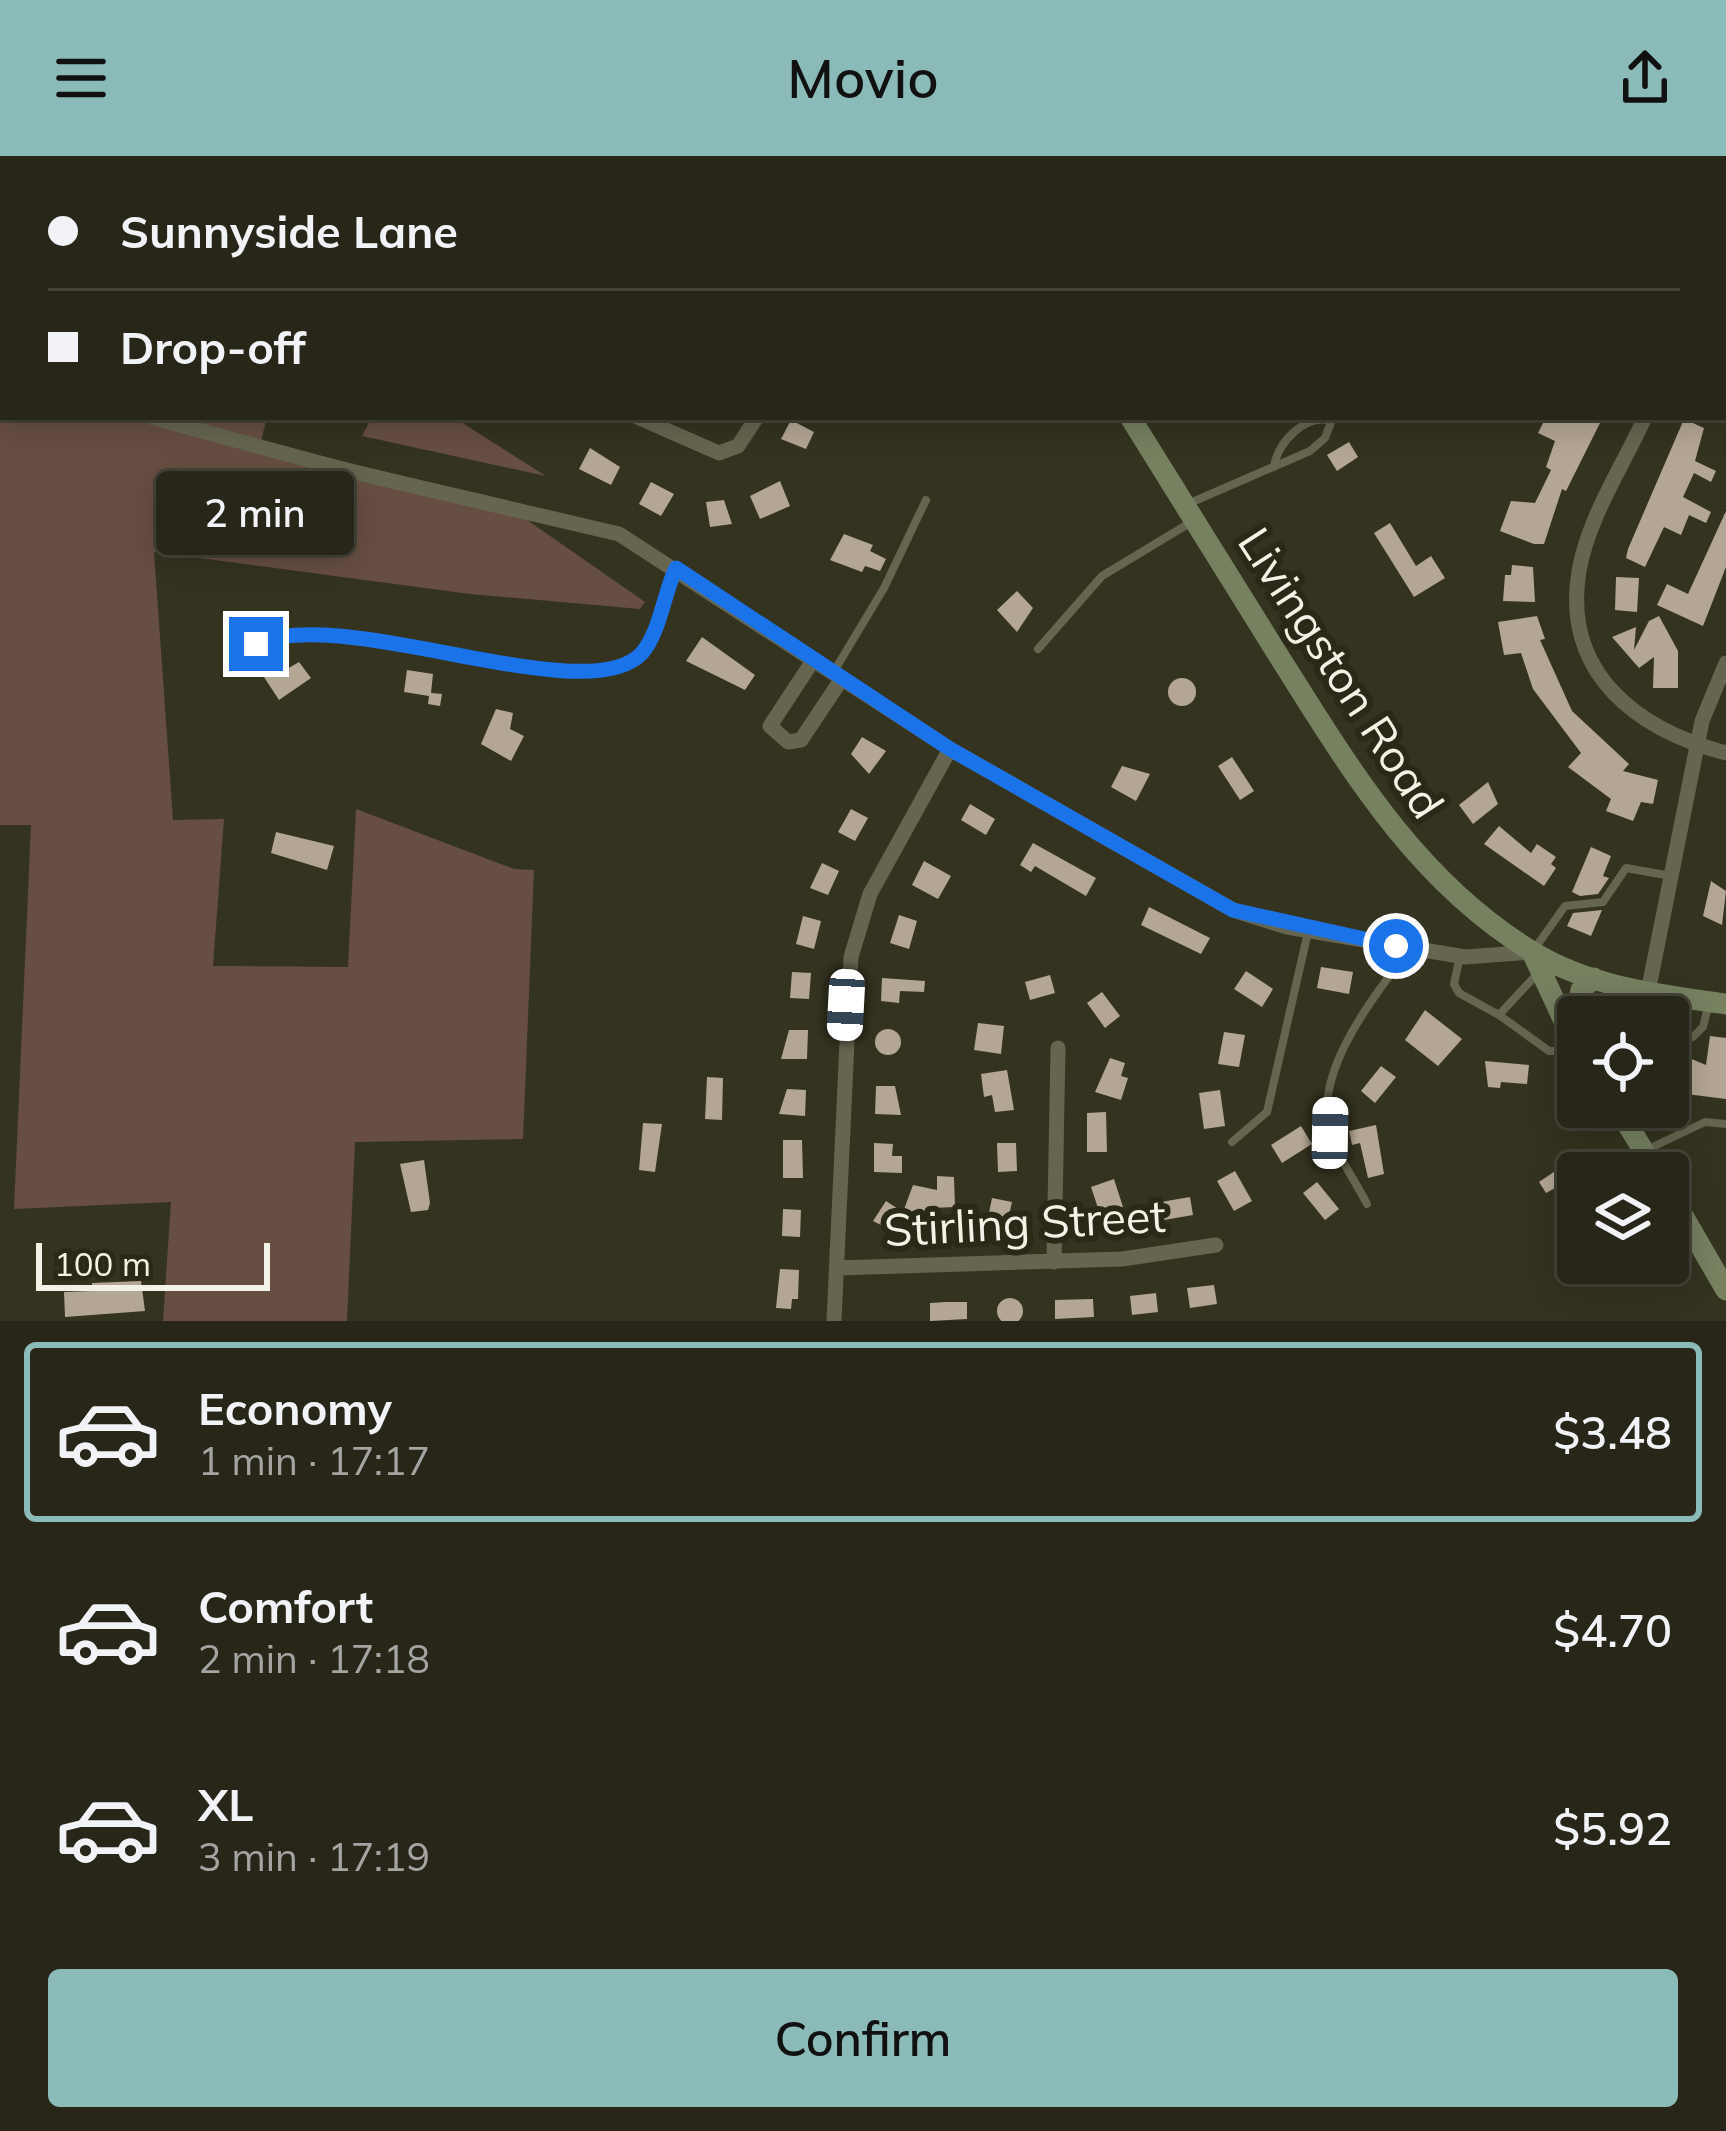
<!DOCTYPE html>
<html lang="en">
<head>
<meta charset="utf-8">
<style>
	:root { --surface:#272618; --page:#2f2e21; --text:#f1f3f6; --muted:#a4a5a2; --line:#434337; --accent:#8bbbb9 }
	body { margin:0; font-family:Mulish,sans-serif; background:var(--page); color:var(--text); height:100vh; display:flex; flex-direction:column; font-size:45px; white-space:nowrap }
	* { box-sizing:border-box; margin:0 }
	p { font-size:39px; color:var(--muted) }
	.icon { flex:none; width:66px; height:66px; fill:none; stroke:currentColor; stroke-width:2; stroke-linecap:round; stroke-linejoin:round }
	.map { position:relative; height:1165px; overflow:hidden }
	.panel { display:flex; flex-direction:column; background:var(--surface); flex:1 }
	.panel>* { flex:none }
	.banner { position:absolute; left:0px; top:0px; width:1728px; height:264px; box-shadow:0 6px 30px #0003,0 0 0 3px var(--line); display:grid; align-content:center; height:264px; padding:0 48px; background:var(--surface) }
	.fabs { position:absolute; left:1557px; top:840px; display:grid; gap:24px }
	.fabs a { display:grid; place-items:center; width:132px; height:132px; border-radius:12px; background:var(--surface); box-shadow:0 6px 30px #0003,0 0 0 3px var(--line); font-size:60px }
	.scale { position:absolute; left:36px; bottom:30px; width:234px; box-sizing:border-box; padding-left:12px; border:6px solid #f2f2e6; border-top:0; font-size:33px; line-height:42px; white-space:nowrap; color:#f2f2e6; -webkit-text-stroke:9px #2a2917; paint-order:stroke }
	.end { position:absolute; width:54px; height:54px; margin:-27px; border:15px solid #1a73e8; background:#fff; box-shadow:0 0 0 6px #fff }
	.from { border-radius:50% }
	.bubble { position:absolute; height:84px; border-radius:12px; background:var(--surface); box-shadow:0 6px 30px #0003,0 0 0 3px var(--line); font-size:39px; font-weight:600; line-height:84px; text-align:center }
	.car { position:absolute; width:36px; height:72px; margin:-36px -18px; border-radius:15px; box-shadow:0 0 9px 3px #0007; background:linear-gradient(#fff 24%,#345 0 40%,#fff 0 76%,#345 0 86%,#fff 0) }
	.banner b { display:flex; align-items:center; gap:42px; height:114px; font-size:45px }
	.banner b+b { border-top:3px solid var(--line) }
	.banner i { width:30px; height:30px; background:var(--text) }
	ul { padding:21px 0 0; list-style:none }
	li { display:flex; align-items:center; gap:36px; height:180px; margin:0 24px 18px; padding:0 24px; border:6px solid transparent; border-radius:12px }
	li div { flex:1 }
	li b { display:block; font-size:45px }
	li em { font-style:normal; font-weight:600 }
	li.current { border-color:var(--accent) }
	li>.icon { width:108px; height:108px; stroke-width:1.5 }
	.action { display:flex; gap:24px; margin-top:auto; padding:24px 48px }
	.action a { flex:1; height:138px; border-radius:12px; background:var(--accent); color:#111; font-size:48px; font-weight:600; line-height:138px; text-align:center }
	header { display:flex; justify-content:space-between; align-items:center; height:156px; padding:0 48px; background:var(--accent); color:#111; font-size:54px; font-weight:600 }
	.map>svg:first-child { display:block }
	.green { fill:#674e42 }
	.building { fill:#b4a694 }
	.lines { fill:none; stroke-linecap:round; stroke-linejoin:round }
	.service { stroke:#666550; stroke-width:8 }
	.minor { stroke:#666550; stroke-width:15 }
	.secondary { stroke:#768160; stroke-width:21 }
	.route { stroke:#1a73e8; stroke-width:15 }
	.labels { text-anchor:middle; stroke-width:12; stroke-linejoin:round; paint-order:stroke }
	.street-label { font-size:45px; fill:#f2f2e6; stroke:#2a2917 }
</style>
</head>
<body>
<header><svg class="icon" aria-label="menu" viewBox="0 0 24 24"><path d="M4 6h16M4 12h16M4 18h16"/></svg>Movio<svg class="icon" aria-label="share" viewBox="0 0 24 24"><path d="M12 15V3M7 8l5-5 5 5M5 13v7h14v-7"/></svg></header>
<div class="map">
<svg width="1726" height="1165" viewBox="0 0 1726 1165">
	<rect width="100%" height="100%" fill="#343320"/>
	<path class="green" d="M0,0H286L3,3V261H267L261,285L497,343L645,446L640,453L470,438L154,396L173,664L224,663L213,810L348,811L356,653L514,713L534,714L523,983L355,986L347,1165H163L171,1046L14,1053L31,669H0Z
		M372,261H453L546,320L362,280Z"/>
	<path class="building" d="M1546,261H1603L1566,335L1562,333L1544,388H1534L1500,375L1511,345L1535,347L1551,314L1546,311L1555,285L1538,277Z
		M1684,263L1704,272L1695,305L1716,315L1711,326L1694,317L1683,341L1711,356L1706,367L1689,359L1681,379L1664,371L1645,411L1626,402L1628,393Z
		M791,264L814,276L806,293L781,283Z
		M1349,286L1358,301L1337,315L1327,299Z
		M590,292L620,311L611,329L579,313Z
		M780,325L790,350L760,363L750,340Z
		M651,326L674,338L661,360L639,348Z
		M724,344L732,368L710,371L706,346Z
		M1726,355V411L1703,470L1657,449L1667,428L1688,438Z
		M1390,367L1416,410L1431,400L1445,422L1414,441L1374,377Z
		M844,378L873,389L870,395L886,403L880,415L865,410L862,416L830,404Z
		M1512,409L1533,411L1535,446L1503,445L1505,419H1511Z
		M1616,421L1639,422L1637,456L1615,454Z
		M1017,435L1033,452L1017,476L997,454Z
		M1537,460L1545,483L1540,484L1572,555L1629,608L1623,615L1658,624L1653,648L1641,646L1633,665L1606,655L1611,643L1568,611L1581,597L1533,533L1521,497L1504,499L1498,466Z
		M1659,460L1678,495V532H1653L1654,501L1639,512L1612,481L1636,471L1634,494L1649,465Z
		M702,481L755,519L745,534L686,505Z
		M275,505L282,516L299,506L311,522L279,544L260,515Z
		M407,514L433,518L431,537L442,538L440,550L428,548L429,540L404,536Z
		M1168 536a14 14 0 1 1 28 0a14 14 0 1 1-28 0Z
		M496,553L513,557L510,573L524,580L511,605L481,588Z
		M862,581L886,595L869,618L851,598Z
		M1232,601L1254,635L1240,644L1218,610Z
		M1122,610L1150,618L1136,645L1111,631Z
		M1488,626L1498,648L1473,668L1459,649Z
		M970,648L995,663L986,679L961,664Z
		M851,653L868,662L855,685L838,676Z
		M1499,670L1531,697L1537,688L1556,701L1551,708L1556,712L1544,730L1484,688Z
		M276,676L334,690L327,714L271,697Z
		M1033,687L1096,722L1086,740L1035,710L1031,716L1020,709Z
		M1591,691L1611,700L1603,720L1609,722L1598,738L1580,740L1572,736Z
		M924,705L951,720L938,743L912,729Z
		M822,707L839,715L828,739L810,732Z
		M1711,725L1726,735L1722,769L1703,760Z
		M1149,751L1210,782L1201,798L1141,769Z
		M1602,754L1591,780L1567,770L1573,757Z
		M899,759L917,765L909,793L890,787Z
		M803,760L821,765L814,793L796,788Z
		M1321,811L1353,816L1349,838L1317,832Z
		M1246,815L1273,833L1262,851L1234,833Z
		M792,816L811,817L809,843L790,842Z
		M1050,819L1055,837L1030,844L1025,826Z
		M882,822L925,825L924,836L900,835L899,847L881,845Z
		M1102,836L1120,860L1105,872L1087,847Z
		M1425,854L1462,883L1438,910L1405,884Z
		M978,867L1004,870L1001,898L974,894Z
		M875 886a13 13 0 1 1 26 0a13 13 0 1 1-26 0Z
		M789,874H808L807,903H781Z
		M1224,876L1245,879L1239,911L1218,908Z
		M1710,880L1726,882V943L1686,938L1681,947L1668,940L1675,929L1668,919L1682,899L1706,909Z
		M1110,902L1125,907L1121,920L1128,922L1121,944L1095,936Z
		M1485,905L1529,909L1527,928L1501,926L1500,932L1488,931Z
		M1381,910L1396,921L1375,947L1361,935Z
		M1007,914L1014,954L995,956L992,939L984,941L981,918Z
		M707,921L723,922L722,964L705,963Z
		M876,930H895L901,959L875,958Z
		M787,933L806,934L805,960L779,958Z
		M1220,934L1225,970L1204,973L1199,937Z
		M1106,956L1107,996H1087V957Z
		M643,967L662,968L655,1016L639,1014Z
		M1376,969L1384,1018L1368,1022L1360,987L1352,989L1349,975Z
		M1301,970L1312,988L1282,1007L1271,989Z
		M783,984H802L803,1022H783Z
		M874,987L893,988L892,1000H902V1017L874,1016Z
		M997,987H1016L1017,1015L998,1016Z
		M1588,993L1597,1009L1546,1037L1539,1026Z
		M424,1004L430,1047L428,1054L411,1056L400,1008Z
		M1235,1015L1252,1045L1234,1055L1217,1025Z
		M937,1020L954,1021L955,1051L932,1052L911,1084L873,1065L886,1045L903,1056L913,1029L937,1034Z
		M1114,1023L1123,1051L1100,1058L1091,1031Z
		M1317,1026L1339,1053L1325,1064L1303,1037Z
		M1190,1041L1193,1059L1164,1064L1161,1046Z
		M992,1042L1012,1046L1006,1072L987,1067Z
		M783,1053L801,1054L800,1081L782,1080Z
		M780,1113L799,1114L798,1143H792L791,1153L776,1152Z
		M141,1125L145,1155L65,1161L64,1136L92,1135V1127Z
		M1214,1129L1217,1148L1190,1152L1187,1132Z
		M1156,1137L1158,1156L1132,1159L1130,1140Z
		M997 1155a13 13 0 1 1 26 0a13 13 0 1 1-26 0Z
		M1093,1143L1094,1161L1055,1163V1144Z
		M946,1146H967V1163L930,1165V1147Z"/>
	<g class="lines">
		<path class="service" d="M1274,311C1277,286 1306,257 1332,265
			M1190,347L1310,295L1325,282L1333,261
			M256,488C340,448 576,550 634,504C659,484 663,441 675,413
			M1038,493L1102,420L1193,365
			M833,517L884,432L926,344
			M1533,795L1565,750L1603,746L1626,712L1671,720
			M1460,800L1454,828L1459,837L1499,859L1537,818
			M1499,859L1549,895L1578,894
			M1656,861L1661,839
			M1668,876L1693,881L1703,871L1709,847
			M1628,966L1651,951
			M1232,986L1267,956L1308,776
			M1644,995L1705,966L1726,968
			M1367,1048C1356,1026 1339,1003 1331,980C1310,918 1375,839 1410,793"/>
		<path class="minor" d="M410,0L412,3
			M600,0L606,3
			M1436,0L1438,3
			M532,3L534,0
			M1529,3L1533,0
			M1725,83L1726,80
			M0,185L3,189
			M150,261L349,315L619,378L950,593L1233,754L1287,771L1465,801L1532,796
			M637,261L719,297L738,290L757,261
			M1645,261C1623,310 1588,362 1579,415C1562,518 1638,574 1726,597
			M814,503L770,570L788,586L801,584L841,524
			M1648,836L1702,565L1726,507
			M1054,1106L1058,892
			M837,1112L1122,1103L1216,1089
			M834,1165L851,801L870,738L950,593"/>
		<path class="secondary" d="M968,0L970,3
			M1130,261C1178,339 1227,416 1275,494C1347,608 1414,724 1533,796C1589,831 1662,839 1726,848
			M1532,796L1570,878
			M1601,861L1648,836
			M1571,879L1581,834L1594,822
			M1617,951L1657,1017
			M1668,1034L1726,1134"/>
	</g>
	<g class="lines">
		<path class="route" d="M256,488C342,447 587,557 642,497C660,476 664,437 676,412L950,593L1233,754L1396,790"/>
	</g>
	<g class="labels">
		<g class="street-label">
			<text transform="translate(1341 517) rotate(57)" y="16">Livingston Road</text>
			<text transform="translate(1025 1067) rotate(-3)" y="16">Stirling Street</text>
		</g>
	</g>
</svg>
<div class="fabs">
<a><svg class="icon" aria-label="locate" viewBox="0 0 24 24"><circle cx="12" cy="12" r="6"/><path d="M12 2v4M12 18v4M2 12h4M18 12h4"/></svg></a>
<a><svg class="icon" aria-label="layers" viewBox="0 0 24 24"><path d="M12 4l9 5-9 5-9-5zM3 14l9 5 9-5"/></svg></a>
</div>
<div class="scale">100 m</div>
<i class="end from" style="left:1396px;top:790px"></i>
<i class="end" style="left:256px;top:488px"></i>
<div class="bubble" style="left:156px;top:315px;width:198px">2 min</div>
<i class="car" style="left:846px;top:849px;rotate:183deg"></i>
<i class="car" style="left:1330px;top:977px;rotate:1deg"></i>
<div class="banner">
<b><i class="from"></i>Sunnyside Lane</b>
<b><i></i>Drop-off</b>
</div>
</div>
<section class="panel">
<ul>
<li class="current"><svg class="icon" aria-label="car" viewBox="0 0 24 24"><path d="M5 17H2v-5l4-1 3-4h7l3 4 3 1v5h-3M9 17h6M6 11h13"/><circle cx="7" cy="17" r="2"/><circle cx="17" cy="17" r="2"/></svg><div><b>Economy</b><p>1 min · 17:17</p></div><em>$3.48</em></li>
<li><svg class="icon" aria-label="car" viewBox="0 0 24 24"><path d="M5 17H2v-5l4-1 3-4h7l3 4 3 1v5h-3M9 17h6M6 11h13"/><circle cx="7" cy="17" r="2"/><circle cx="17" cy="17" r="2"/></svg><div><b>Comfort</b><p>2 min · 17:18</p></div><em>$4.70</em></li>
<li><svg class="icon" aria-label="car" viewBox="0 0 24 24"><path d="M5 17H2v-5l4-1 3-4h7l3 4 3 1v5h-3M9 17h6M6 11h13"/><circle cx="7" cy="17" r="2"/><circle cx="17" cy="17" r="2"/></svg><div><b>XL</b><p>3 min · 17:19</p></div><em>$5.92</em></li>
</ul>
<div class="action"><a>Confirm</a></div>
</section>
</body>
</html>
